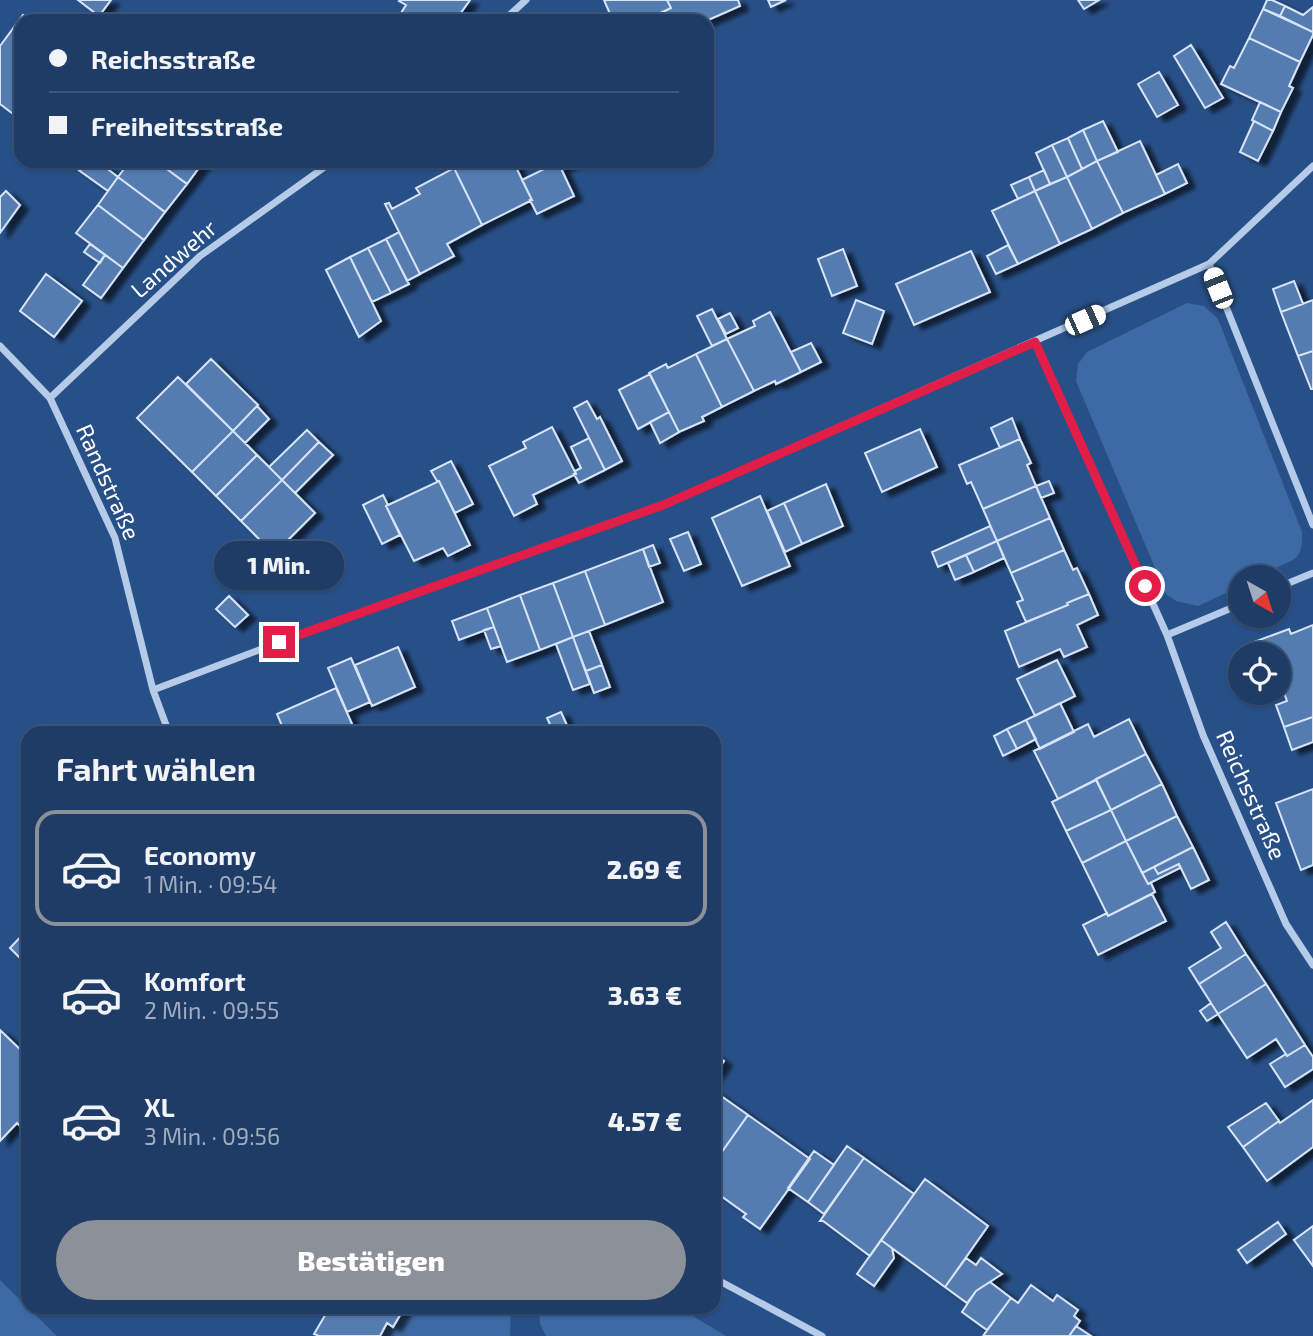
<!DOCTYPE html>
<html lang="de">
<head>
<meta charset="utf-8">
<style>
	:root { --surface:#1e3c66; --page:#2b476f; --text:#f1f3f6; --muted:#a1adbf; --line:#3c567a; --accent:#8c9099 }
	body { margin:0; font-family:"Exo 2",sans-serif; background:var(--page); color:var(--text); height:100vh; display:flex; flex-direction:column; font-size:26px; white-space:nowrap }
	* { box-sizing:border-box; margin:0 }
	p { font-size:23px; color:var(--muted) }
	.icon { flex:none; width:38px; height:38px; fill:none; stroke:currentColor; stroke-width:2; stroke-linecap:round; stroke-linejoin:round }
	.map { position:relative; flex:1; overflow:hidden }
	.details { position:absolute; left:21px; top:726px; width:700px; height:588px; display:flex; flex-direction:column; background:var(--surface); border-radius:21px; box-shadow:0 2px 5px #0004,0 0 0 2px var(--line) }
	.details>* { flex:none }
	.guide { position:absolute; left:14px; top:14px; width:700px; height:154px; border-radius:21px; box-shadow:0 2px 5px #0004,0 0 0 2px var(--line); display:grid; align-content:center; height:154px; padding:0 35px; background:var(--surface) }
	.needle { width:46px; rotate:141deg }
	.fabs { position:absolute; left:1228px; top:565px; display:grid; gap:14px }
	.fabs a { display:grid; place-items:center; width:63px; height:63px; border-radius:50%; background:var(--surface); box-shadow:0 2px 5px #0004,0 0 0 2px var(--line); font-size:35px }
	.end { position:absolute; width:32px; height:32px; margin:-16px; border:9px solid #e11d48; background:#fff; box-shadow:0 0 0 4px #fff }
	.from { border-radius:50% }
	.bubble { position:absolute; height:49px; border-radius:24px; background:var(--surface); box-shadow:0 2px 5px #0004,0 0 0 2px var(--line); font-size:23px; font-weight:800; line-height:49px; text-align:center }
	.car { position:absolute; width:21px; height:42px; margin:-21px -10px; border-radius:9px; box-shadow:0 0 5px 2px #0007; background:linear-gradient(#fff 24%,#345 0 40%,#fff 0 76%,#345 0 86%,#fff 0) }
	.guide b { display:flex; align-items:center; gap:24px; height:66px; font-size:26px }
	.guide b+b { border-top:2px solid var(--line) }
	.guide i { width:18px; height:18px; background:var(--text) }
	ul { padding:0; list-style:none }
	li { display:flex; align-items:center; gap:21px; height:116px; margin:0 14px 10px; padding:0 21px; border:4px solid transparent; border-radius:21px }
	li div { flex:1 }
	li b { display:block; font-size:26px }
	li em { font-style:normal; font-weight:800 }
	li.selected { border-color:var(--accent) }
	li>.icon { width:63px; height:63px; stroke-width:1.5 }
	h2 { padding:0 35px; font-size:32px; line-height:84px }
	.cta { display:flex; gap:14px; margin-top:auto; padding:14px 35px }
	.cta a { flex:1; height:80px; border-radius:42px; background:var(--accent); color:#fff; font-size:28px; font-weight:800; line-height:80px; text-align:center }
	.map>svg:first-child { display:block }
	.green { fill:#3d69a4 }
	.building { fill:#557bb1; stroke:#d8e5f7; stroke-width:2; filter:url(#shadow) }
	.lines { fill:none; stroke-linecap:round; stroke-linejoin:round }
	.street { stroke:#b5cbe8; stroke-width:7 }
	.route { stroke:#e11d48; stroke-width:9 }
	.labels { text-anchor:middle; stroke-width:5; stroke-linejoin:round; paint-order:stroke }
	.street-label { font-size:23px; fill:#fff; stroke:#285088 }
</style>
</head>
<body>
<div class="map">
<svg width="1313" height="1336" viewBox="0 0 1313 1336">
	<defs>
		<filter id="shadow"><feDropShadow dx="8" dy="4.5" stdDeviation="2" flood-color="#0009"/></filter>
	</defs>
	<rect width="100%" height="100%" fill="#285088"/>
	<path class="green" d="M1187,303L1204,306L1218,319L1302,532C1302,544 1303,552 1293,560L1257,577L1241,578V586L1198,606L1176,601L1166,594L1076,381L1078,364L1087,352Z
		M0,1280L57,1336H0Z
		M405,1307H413L421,1311L423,1307H511L510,1336H381L387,1323L394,1327Z
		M539,1307H678L726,1336H546L540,1324Z"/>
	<path class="building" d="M78,0H111L99,16Z
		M400,0H470L455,21H412L401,13L406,5L399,1Z
		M604,0H667L671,8L643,21H613Z
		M667,0H738L740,6L706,21H652L651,18L671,8Z
		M768,0H786L771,7Z
		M1078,0H1099L1084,9Z
		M1267,0H1272L1285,6L1280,16L1263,9Z
		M1285,6L1303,15L1313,7V32L1280,16Z
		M1263,9L1313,32V35L1300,62L1249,38Z
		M23,15L31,21H21V120L0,104V46Z
		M1249,38L1300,62L1289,86L1293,88L1281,112L1221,84L1230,66L1234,68Z
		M1191,45L1223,98L1205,108L1174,56Z
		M1159,72L1178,105L1157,117L1138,84Z
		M1260,102L1281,112L1273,131L1252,120Z
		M1103,121L1118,152L1097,161L1083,130Z
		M1254,121L1273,131L1258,161L1240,152Z
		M1083,130L1097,161L1082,169L1068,138Z
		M1068,138L1082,169L1067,177L1052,145Z
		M1140,141L1165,194L1123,213L1097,161Z
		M1052,145L1067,177L1050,184L1036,153Z
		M67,161H88L80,171Z
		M88,161H97L118,177L108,191L80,171Z
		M130,161H156L187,184L165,212L118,177Z
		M156,161H204L187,184Z
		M468,161H513L532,200L482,225L454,168Z
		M558,161H574L561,167Z
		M1097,161L1123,213L1092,229L1067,177Z
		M558,162L574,196L537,214L530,200H532L522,180Z
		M1178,164L1187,183L1165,194L1156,175Z
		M454,168L482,225L447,244L454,256L420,274L385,204L389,203L392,209L420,194L416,188Z
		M1044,170L1050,184L1035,191L1029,177Z
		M118,177L165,212L144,240L98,205Z
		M1029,177L1035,191L1018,199L1011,185Z
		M1067,177L1092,229L1060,244L1035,191Z
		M6,191L20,205L0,233V197Z
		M1035,191L1060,244L1018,264L992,211Z
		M98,205L144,240L123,268L76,233Z
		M399,232L420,274L407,281L386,239Z
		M386,239L409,284L391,293L368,248Z
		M90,244L105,255L100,263L84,252Z
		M1008,245L1018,264L996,274L987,256Z
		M368,248L391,293L372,302L350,257Z
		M843,249L857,286L832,296L818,259Z
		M971,251L990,292L914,325L896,284Z
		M105,255L123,268L101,298L83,285Z
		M350,257L381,321L359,337L326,270Z
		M46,274L82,301L54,337L20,311Z
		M1294,281L1303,304L1281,312L1273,289Z
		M856,300L884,311L872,344L843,333Z
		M1313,300V351L1298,356L1281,312Z
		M712,309L727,339L712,346L697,316Z
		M770,312L801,372L776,384L775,381L754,391L727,339L755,326L753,321Z
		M730,313L738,328L726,334L718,319Z
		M727,339L754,391L722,407L696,354Z
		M811,343L821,362L801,372L791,352Z
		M1313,351V389H1311L1298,356Z
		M696,354L722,407L702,417L704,421L679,432L649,373L666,364L668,368Z
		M211,359L258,405L233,431L186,384Z
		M650,374L669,412L638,429L619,390Z
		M178,377L233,431L192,472L137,418Z
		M587,401L597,419L600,417L622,461L605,470L574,408Z
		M257,406L269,419L245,443L233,431Z
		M669,412L679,432L660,443L650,422Z
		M1012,418L1020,439L1000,448L991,428Z
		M552,427L576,474L533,495L537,504L514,516L489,466L526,448L523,442Z
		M920,429L937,467L882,492L865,453Z
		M307,430L319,442L282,480L269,467Z
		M233,431L257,455L216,496L192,472Z
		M589,438L605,470L579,483L574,474H576L575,471L581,468L571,447Z
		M1020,439L1031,463L1027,465L1036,486L983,509L971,482L967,484L959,465Z
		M319,442L333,455L295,493L282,480Z
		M257,455L282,480L241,521L216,496Z
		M451,461L473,504L455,513L439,481H437L431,471Z
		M282,480L315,513L274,554L241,521Z
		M439,481L470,545L448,556L443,548L414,561L386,506Z
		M1049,481L1054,493L1041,498L1036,486Z
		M826,484L843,526L802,544L784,503Z
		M1036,486L1050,518L997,541L983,509Z
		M383,495L388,505L386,506L400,535L382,544L363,505Z
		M760,496L790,566L742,586L712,518Z
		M784,503L802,544L785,552L767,511Z
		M1050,518L1064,550L1011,573L997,541Z
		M990,526L997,541L938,567L932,552Z
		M688,532L701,564L684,571L670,539Z
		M289,539L313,564L299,578L274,554Z
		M997,541L1004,558L974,572L966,555Z
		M653,545L660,563L649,567L643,549Z
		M643,549L663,602L605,625L585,571Z
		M1064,550L1073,570L1077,568L1089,594L1067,603L1068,605L1026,622L1017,602L1023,600L1011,573Z
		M966,555L974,572L955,580L948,563Z
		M585,571L605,625L573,637L553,583Z
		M553,583L573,637L540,650L520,595Z
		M1089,594L1098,615L1077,625L1087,647L1064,657L1060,649L1019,667L1005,631L1068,605L1067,603Z
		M520,595L540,650L507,662L487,608Z
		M229,596L248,615L235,627L216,609Z
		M487,608L494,627L459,640L452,621Z
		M1313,625V717L1284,727L1276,705L1287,701L1279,680V654H1246L1243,646L1289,629L1291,634Z
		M494,627L501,646L491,649L484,630Z
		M589,631L602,665L586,671L573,637Z
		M573,637L590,684L573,690L556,644Z
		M398,647L415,687L372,706L355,665Z
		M351,658L370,702L347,712L328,668Z
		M1057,660L1075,696L1035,716L1017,679Z
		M602,665L610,687L594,693L586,671Z
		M336,688L356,733H285L277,714Z
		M1060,703L1074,732L1040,749L1026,720Z
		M561,712L570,732L554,733L547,718Z
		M1313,717V742L1292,750L1284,727Z
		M1129,719L1146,754L1058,799L1034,751L1088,724L1094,737Z
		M1026,720L1036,739L1017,749L1007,729Z
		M1007,729L1017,749L1003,756L994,736Z
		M1146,754L1162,784L1111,810L1096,779Z
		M1096,780L1111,810L1066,831L1052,802Z
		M1162,784L1177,816L1126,841L1111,810Z
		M1313,789V865L1301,870L1276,803Z
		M1111,810L1126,841L1082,863L1066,831Z
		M1177,816L1193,847L1142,873L1126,841Z
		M1126,841L1148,884L1151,883L1155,892L1108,916L1082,863Z
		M1193,847L1209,880L1191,889L1179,864L1158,874L1154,867Z
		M1179,864L1180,868L1148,884L1142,873L1154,867L1158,874Z
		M1152,894L1166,921L1098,955L1083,925L1107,913L1108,916Z
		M1226,922L1246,954L1199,984L1189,968L1221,948L1211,932Z
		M28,929V966L10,948Z
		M1246,954L1266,984L1218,1014L1199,984Z
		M1266,984L1305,1045L1287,1056L1276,1039L1247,1058L1218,1014Z
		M1211,1003L1218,1014L1207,1021L1200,1011Z
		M0,1030L28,1057V1133L17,1123L0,1141Z
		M1305,1045L1313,1057V1069L1285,1087L1270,1064L1286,1054L1287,1056Z
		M714,1054L724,1061L714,1076Z
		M714,1091L748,1115L714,1163Z
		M1313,1100V1147L1267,1181L1243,1147L1279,1121L1280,1123Z
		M1266,1103L1279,1121L1243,1147L1228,1127Z
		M748,1115L810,1159L760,1229L743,1217L746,1214L714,1191V1163Z
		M847,1146L864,1158L824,1214L808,1202Z
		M28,1148V1164L20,1156Z
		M814,1151L834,1165L808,1202L788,1188Z
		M864,1158L914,1194L870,1256L823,1221H820Z
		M925,1179L988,1226L945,1287L881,1240Z
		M1278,1222L1286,1234L1247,1263L1238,1250Z
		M1313,1226V1266L1294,1240Z
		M881,1240L892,1248L894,1258L874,1286L857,1274Z
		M966,1258L976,1265L981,1258L1002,1274L976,1291L967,1303L945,1287Z
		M990,1282L1011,1298L987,1330L962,1312L976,1291Z
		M1031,1285L1053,1301L1057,1295L1078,1310L1074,1316L1080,1321L1069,1336H983L1011,1298L1018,1303Z
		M405,1307L393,1327L387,1323L380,1336H319L314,1334L327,1312L320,1307Z
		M1076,1326L1091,1336H1069Z"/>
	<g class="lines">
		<path class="street" d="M503,21L526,0
			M1209,264L1313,525
			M1035,342L1167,635L1203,735L1286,924L1313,965
			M0,346L50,398L115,538L153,690L169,733
			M50,398L200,256L333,161
			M1279,587L1313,573
			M1167,635L1241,604
			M153,690L304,633L663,505L1209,264L1313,166
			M714,1278L822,1336"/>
	</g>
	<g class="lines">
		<path class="route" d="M279,642L663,505L1035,342L1145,586"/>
	</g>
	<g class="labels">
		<g class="street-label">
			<text transform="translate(174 259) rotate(-41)" y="8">Landwehr</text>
			<text transform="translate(108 482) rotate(66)" y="8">Randstraße</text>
			<text transform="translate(1251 795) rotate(66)" y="8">Reichsstraße</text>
		</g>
	</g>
</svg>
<div class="fabs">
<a><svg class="needle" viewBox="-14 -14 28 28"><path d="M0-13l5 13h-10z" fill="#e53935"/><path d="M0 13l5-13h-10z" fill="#a1adbf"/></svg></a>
<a><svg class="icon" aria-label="locate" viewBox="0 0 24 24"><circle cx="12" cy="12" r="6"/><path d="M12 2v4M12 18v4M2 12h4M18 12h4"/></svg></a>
</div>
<i class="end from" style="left:1145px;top:586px"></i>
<i class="end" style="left:279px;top:642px"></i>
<div class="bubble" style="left:214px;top:541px;width:130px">1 Min.</div>
<i class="car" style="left:1218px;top:288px;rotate:338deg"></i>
<i class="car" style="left:1085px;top:320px;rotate:66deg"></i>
<div class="guide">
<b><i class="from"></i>Reichsstraße</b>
<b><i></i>Freiheitsstraße</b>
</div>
<section class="details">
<h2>Fahrt wählen</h2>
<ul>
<li class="selected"><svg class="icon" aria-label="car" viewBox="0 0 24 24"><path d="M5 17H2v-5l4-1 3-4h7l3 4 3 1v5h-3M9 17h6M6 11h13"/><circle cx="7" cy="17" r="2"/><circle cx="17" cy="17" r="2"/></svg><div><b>Economy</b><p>1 Min. · 09:54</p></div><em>2.69 €</em></li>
<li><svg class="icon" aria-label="car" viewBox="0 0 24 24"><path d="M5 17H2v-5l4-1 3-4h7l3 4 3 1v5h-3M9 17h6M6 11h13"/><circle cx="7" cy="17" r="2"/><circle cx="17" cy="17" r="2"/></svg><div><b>Komfort</b><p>2 Min. · 09:55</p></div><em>3.63 €</em></li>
<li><svg class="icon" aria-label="car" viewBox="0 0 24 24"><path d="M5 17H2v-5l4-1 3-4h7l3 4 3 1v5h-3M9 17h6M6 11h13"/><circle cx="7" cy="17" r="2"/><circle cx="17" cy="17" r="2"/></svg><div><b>XL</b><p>3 Min. · 09:56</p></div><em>4.57 €</em></li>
</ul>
<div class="cta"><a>Bestätigen</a></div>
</section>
</div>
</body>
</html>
